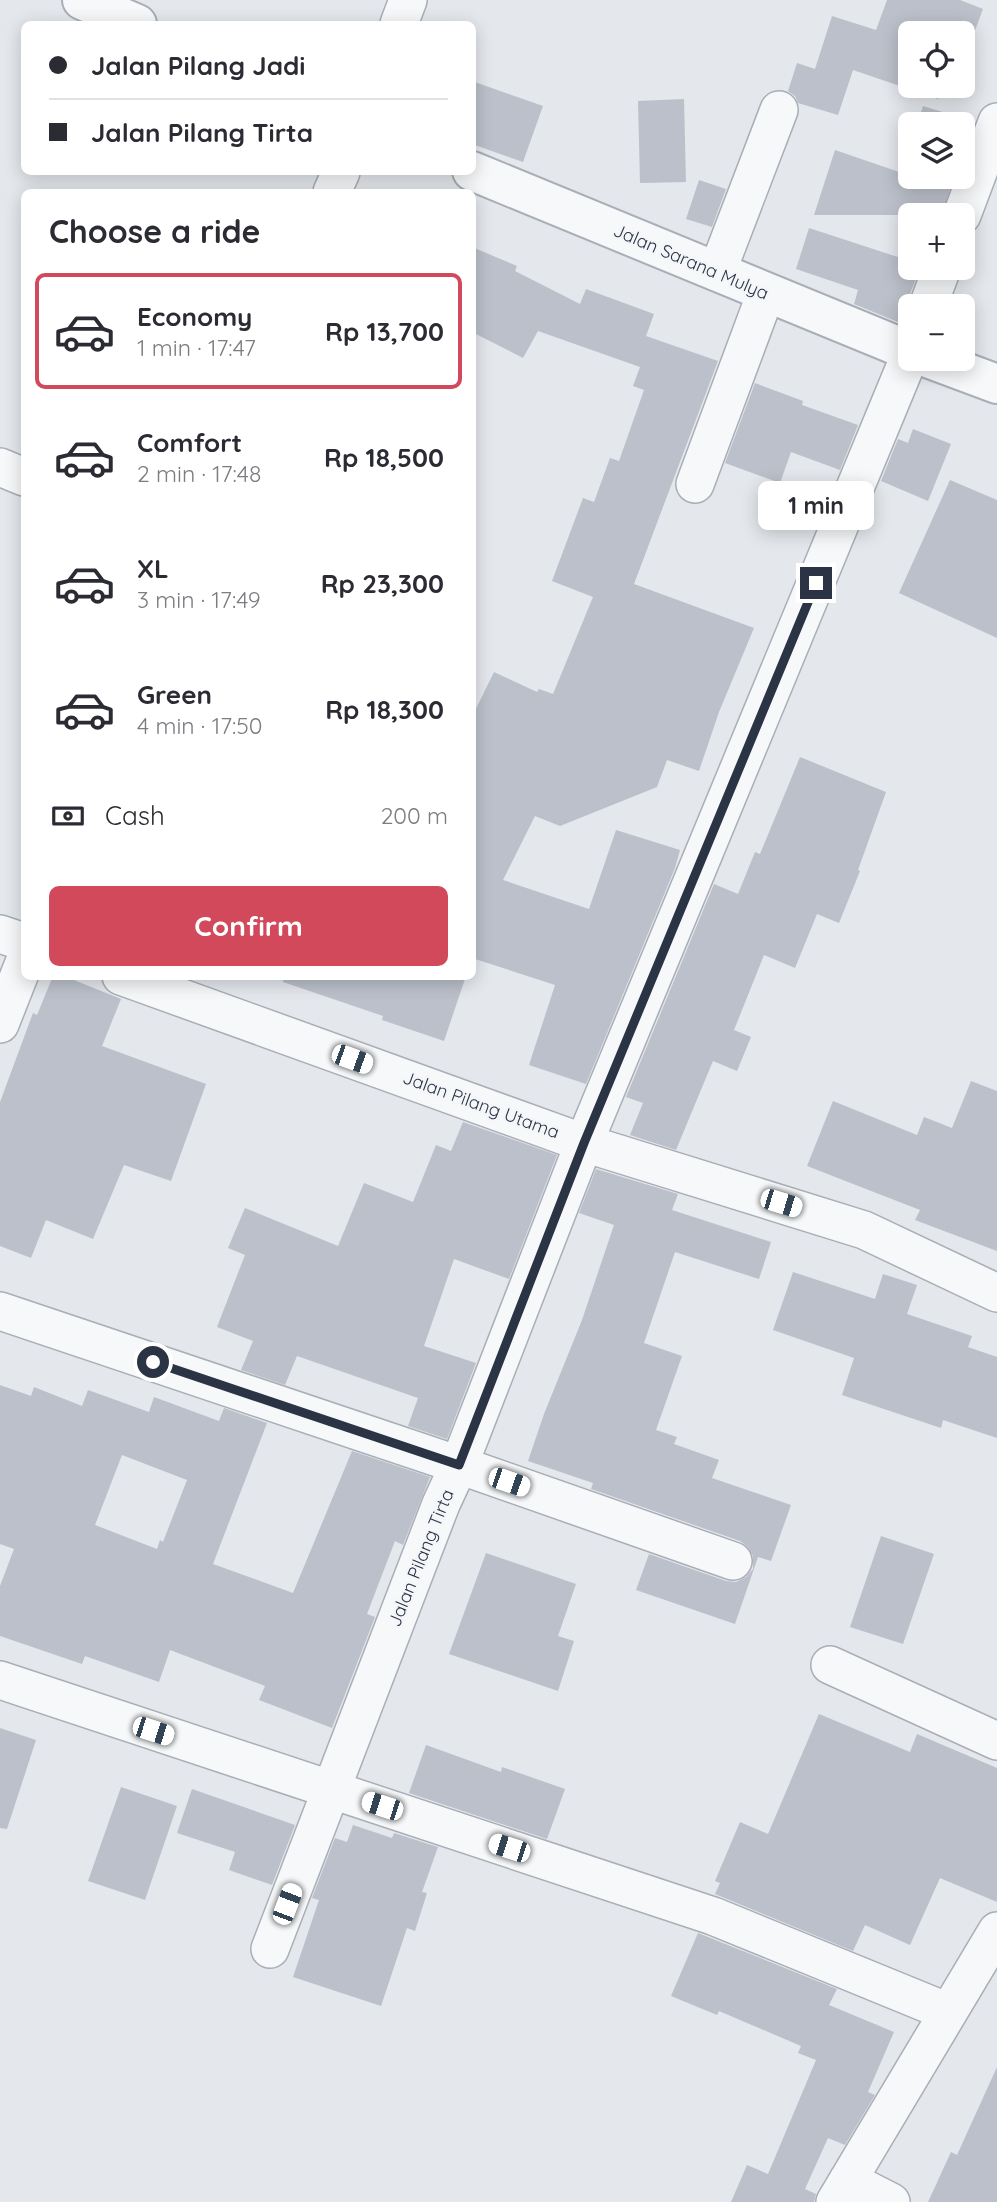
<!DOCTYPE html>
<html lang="en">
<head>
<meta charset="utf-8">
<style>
	:root { --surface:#fff; --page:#f7f7f7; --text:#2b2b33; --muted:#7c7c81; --line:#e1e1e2; --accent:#d1495b }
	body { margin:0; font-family:Quicksand,sans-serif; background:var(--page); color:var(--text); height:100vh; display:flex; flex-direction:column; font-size:26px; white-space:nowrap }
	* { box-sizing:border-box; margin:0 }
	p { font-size:23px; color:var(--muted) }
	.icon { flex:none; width:38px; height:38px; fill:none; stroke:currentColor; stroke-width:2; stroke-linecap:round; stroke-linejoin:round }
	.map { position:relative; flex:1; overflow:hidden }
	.sheet { position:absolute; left:21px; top:189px; width:455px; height:791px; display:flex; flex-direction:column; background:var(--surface); border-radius:10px; box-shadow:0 4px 18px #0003 }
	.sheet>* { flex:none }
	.top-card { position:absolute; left:21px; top:21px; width:455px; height:154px; border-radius:10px; box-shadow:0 4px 18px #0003; display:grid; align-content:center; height:154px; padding:0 28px; background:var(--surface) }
	.fabs { position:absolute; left:898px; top:21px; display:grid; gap:14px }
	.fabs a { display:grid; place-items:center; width:77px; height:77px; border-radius:10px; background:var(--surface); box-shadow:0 4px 18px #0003; font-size:35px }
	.end { position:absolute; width:32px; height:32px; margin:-16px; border:9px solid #2b3445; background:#fff; box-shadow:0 0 0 4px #fff }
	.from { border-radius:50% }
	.bubble { position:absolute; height:49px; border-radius:10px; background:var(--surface); box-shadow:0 4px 18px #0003; font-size:23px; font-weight:700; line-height:49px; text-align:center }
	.car { position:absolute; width:21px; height:42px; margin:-21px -10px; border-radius:9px; box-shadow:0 0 5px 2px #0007; background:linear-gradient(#fff 24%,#345 0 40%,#fff 0 76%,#345 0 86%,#fff 0) }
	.top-card b { display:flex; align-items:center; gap:24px; height:66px; font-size:26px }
	.top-card b+b { border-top:2px solid var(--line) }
	.top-card i { width:18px; height:18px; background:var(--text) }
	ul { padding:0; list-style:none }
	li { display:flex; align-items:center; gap:21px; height:116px; margin:0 14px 10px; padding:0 14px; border:4px solid transparent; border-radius:10px }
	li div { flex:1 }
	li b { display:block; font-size:26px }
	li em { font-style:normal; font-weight:700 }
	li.current { border-color:var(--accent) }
	li>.icon { width:63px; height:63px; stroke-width:1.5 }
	h2 { padding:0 28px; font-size:32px; line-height:84px }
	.pay { display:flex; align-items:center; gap:18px; height:77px; padding:0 28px; font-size:26px }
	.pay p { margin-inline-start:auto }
	.cta { display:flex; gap:14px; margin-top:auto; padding:14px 28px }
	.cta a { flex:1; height:80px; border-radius:10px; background:var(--accent); color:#fff; font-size:28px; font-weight:700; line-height:80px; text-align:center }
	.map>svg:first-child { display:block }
	.building { fill:#bbc0ca; fill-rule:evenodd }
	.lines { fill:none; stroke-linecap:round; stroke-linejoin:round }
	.minor-casing { stroke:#a9aeb7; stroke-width:40 }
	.tertiary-casing { stroke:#a9aeb7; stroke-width:42 }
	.minor { stroke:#f7f8fa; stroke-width:37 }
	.tertiary { stroke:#f7f8fa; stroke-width:38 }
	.route { stroke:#2b3445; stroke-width:9 }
	.labels { text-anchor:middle; stroke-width:5; stroke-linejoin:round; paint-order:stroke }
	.street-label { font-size:18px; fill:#2b3445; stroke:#f4f6f9 }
</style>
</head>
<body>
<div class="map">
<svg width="997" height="2202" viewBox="0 0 997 2202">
	<rect width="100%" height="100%" fill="#e4e7ec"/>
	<path class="building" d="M887,0H960L983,9L970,44L962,42V33H910V86H943L938,99L853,70L838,115L798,103L795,96L788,91L797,63L815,69L832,16L876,30Z
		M472,81L543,106L523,162L472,144Z
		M684,99L686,182L640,183L638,101Z
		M923,106L975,122L962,154V124H917Z
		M910,148V177H954L942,215H814L835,150L902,173Z
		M699,180L726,189L712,227L686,219Z
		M809,228L910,261V268H920L908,299L910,327L854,304L858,290L796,269Z
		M472,247L517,266L515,271L580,304L586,289L654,314L646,336L718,361L634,584L754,628L719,712L699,771L667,760L657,787L560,826L535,816L503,880L589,909L616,830L680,850L675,868L586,1084L529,1065L555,985L472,958V717L494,672L537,692L539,689L553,694L593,597L552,581L583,498L594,502L610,458L619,461L644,390L633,386L640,367L538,331L523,358L472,332Z
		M755,383L803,401L802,405L858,425L840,470L791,452L780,483L725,463Z
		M913,429L951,444L928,501L881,481L898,439L908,443Z
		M950,480L997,500V638L899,593Z
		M800,757L886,792L858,870L860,871L839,923L817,914L795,968L764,955L734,1030L751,1037L737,1071L713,1061L676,1150L630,1135L643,1103L626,1097L714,884L738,894L755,852L760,854Z
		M53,976H64L121,999L102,1046L206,1084L171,1181L124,1165L93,1239L46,1220L31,1258L0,1246V1102L33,1013L37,1015Z
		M284,976H466L444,1041L382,1020L383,1016L283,982Z
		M971,1081L997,1091V1251L915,1220L920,1210L807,1166L833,1101L917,1135L924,1117L952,1128Z
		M463,1122L557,1155L509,1279L454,1259L424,1346L476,1363L447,1439L408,1426L418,1398L297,1356L285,1385L241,1370L253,1341L217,1327L245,1255L228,1248L245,1208L338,1246L364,1183L413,1202L436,1145L451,1151Z
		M596,1169L678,1194L672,1210L771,1242L759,1279L675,1252L644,1343L682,1356L656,1430L677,1437L674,1444L719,1460L712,1478L791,1505L771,1561L758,1557L735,1624L636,1590L649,1554L726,1581L736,1582L746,1577L753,1569V1556L748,1547L740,1541L591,1489L593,1483L528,1461L544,1414L582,1320L614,1225L579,1213Z
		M793,1272L875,1299L883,1274L917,1285L907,1314L972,1336L968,1347L997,1357V1438L943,1420L941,1428L842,1395L854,1358L773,1330Z
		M0,1385L31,1396L34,1387L82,1406L88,1390L149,1412L154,1397L219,1421L224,1408L267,1423L213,1564L293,1593L352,1451L430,1477L403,1545L395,1541L367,1614L375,1617L332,1728L259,1700L265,1686L170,1650L159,1682L85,1656L82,1664L0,1636V1586L14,1549L0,1544ZM122,1455L187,1480L163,1542L160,1540L157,1549L95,1525Z
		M881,1536L934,1554L903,1644L850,1627Z
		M486,1553L576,1584L558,1636L574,1641L558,1691L449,1654Z
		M819,1714L910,1752L917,1734L997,1768V1902L940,1878L910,1945L865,1925L853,1951L715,1894L720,1883L715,1881L740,1822L768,1834Z
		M0,1728L36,1740L7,1829L0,1828Z
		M426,1745L501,1772L502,1767L565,1789L547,1839L409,1793Z
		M121,1787L177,1806L145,1900L88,1881Z
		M192,1789L295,1825L272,1885L229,1870L235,1852L177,1833Z
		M353,1825L392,1838L394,1833L438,1847L422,1892L427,1893L415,1931L407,1928L381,2006L293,1977L319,1900L312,1898L335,1838L347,1842Z
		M698,1933L837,1989L829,2005L894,2032L868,2092L875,2095L845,2145L828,2138L805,2189L816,2194L814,2202H731L747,2165L768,2174L816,2060L798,2053L801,2046L719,2011L717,2015L671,1996Z
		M997,2067V2202H928L951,2152L957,2155Z"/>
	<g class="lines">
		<g class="minor-casing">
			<path id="minor" d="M399,24L408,0
				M332,192L341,172
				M962,215L997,122
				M717,272L779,110
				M928,306L942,268
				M0,467L24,477
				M695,484L766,293
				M0,934L24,942
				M121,976L584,1143L864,1230L997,1293
				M0,1024L24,963
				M0,1311L459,1465L733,1561
				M830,1665L997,1741
				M0,1680L713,1916L948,2012
				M270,1949L441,1504L459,1465L584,1143L910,355
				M848,2180L891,2202
				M835,2202L997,1931"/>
		</g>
		<g class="tertiary-casing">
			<path id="tertiary" d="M82,0L137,24
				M472,171L910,351
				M930,359L997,384"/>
		</g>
		<use href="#minor" class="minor"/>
		<use href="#tertiary" class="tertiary"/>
	</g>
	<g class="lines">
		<path class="route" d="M153,1362L459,1465L584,1143L816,583"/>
	</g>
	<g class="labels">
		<g class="street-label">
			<text transform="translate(691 262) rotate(23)" y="6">Jalan Sarana Mulya</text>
			<text transform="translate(481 1105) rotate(20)" y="6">Jalan Pilang Utama</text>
			<text transform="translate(421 1558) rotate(-68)" y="6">Jalan Pilang Tirta</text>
		</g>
	</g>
</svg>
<div class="fabs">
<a><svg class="icon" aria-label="locate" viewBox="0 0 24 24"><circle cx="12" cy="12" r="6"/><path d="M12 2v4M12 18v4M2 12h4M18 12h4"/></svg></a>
<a><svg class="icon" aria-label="layers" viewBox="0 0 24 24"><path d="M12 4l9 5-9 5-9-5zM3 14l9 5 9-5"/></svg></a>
<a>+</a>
<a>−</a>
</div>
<i class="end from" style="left:153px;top:1362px"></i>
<i class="end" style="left:816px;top:583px"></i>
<div class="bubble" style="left:758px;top:481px;width:116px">1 min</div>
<i class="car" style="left:352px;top:1059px;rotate:110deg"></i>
<i class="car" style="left:781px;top:1203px;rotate:107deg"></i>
<i class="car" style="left:509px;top:1482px;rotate:109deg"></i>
<i class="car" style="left:153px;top:1731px;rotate:108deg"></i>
<i class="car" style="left:382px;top:1806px;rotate:288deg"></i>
<i class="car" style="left:509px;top:1848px;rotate:288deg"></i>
<i class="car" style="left:287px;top:1904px;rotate:21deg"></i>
<div class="top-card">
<b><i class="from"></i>Jalan Pilang Jadi</b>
<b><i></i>Jalan Pilang Tirta</b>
</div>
<section class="sheet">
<h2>Choose a ride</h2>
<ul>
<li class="current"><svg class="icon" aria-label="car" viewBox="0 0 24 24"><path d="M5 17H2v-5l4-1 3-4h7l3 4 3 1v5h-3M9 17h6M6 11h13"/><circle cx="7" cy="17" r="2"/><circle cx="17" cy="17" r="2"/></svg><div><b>Economy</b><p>1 min · 17:47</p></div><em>Rp 13,700</em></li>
<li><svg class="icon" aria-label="car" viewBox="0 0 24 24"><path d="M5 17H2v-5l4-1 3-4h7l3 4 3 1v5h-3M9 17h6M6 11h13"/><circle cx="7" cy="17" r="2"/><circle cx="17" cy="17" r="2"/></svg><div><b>Comfort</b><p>2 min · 17:48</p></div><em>Rp 18,500</em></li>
<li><svg class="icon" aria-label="car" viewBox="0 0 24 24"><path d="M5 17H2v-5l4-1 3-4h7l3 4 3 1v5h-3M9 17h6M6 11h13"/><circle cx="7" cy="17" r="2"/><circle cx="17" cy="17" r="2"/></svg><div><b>XL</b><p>3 min · 17:49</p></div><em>Rp 23,300</em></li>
<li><svg class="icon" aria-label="car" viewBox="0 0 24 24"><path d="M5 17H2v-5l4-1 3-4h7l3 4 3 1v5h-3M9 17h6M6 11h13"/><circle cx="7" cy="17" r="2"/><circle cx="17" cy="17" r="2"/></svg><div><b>Green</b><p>4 min · 17:50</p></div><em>Rp 18,300</em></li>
</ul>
<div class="pay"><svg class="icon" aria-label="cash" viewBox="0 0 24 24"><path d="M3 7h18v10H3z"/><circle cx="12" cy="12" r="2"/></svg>Cash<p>200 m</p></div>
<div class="cta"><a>Confirm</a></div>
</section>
</div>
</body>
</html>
